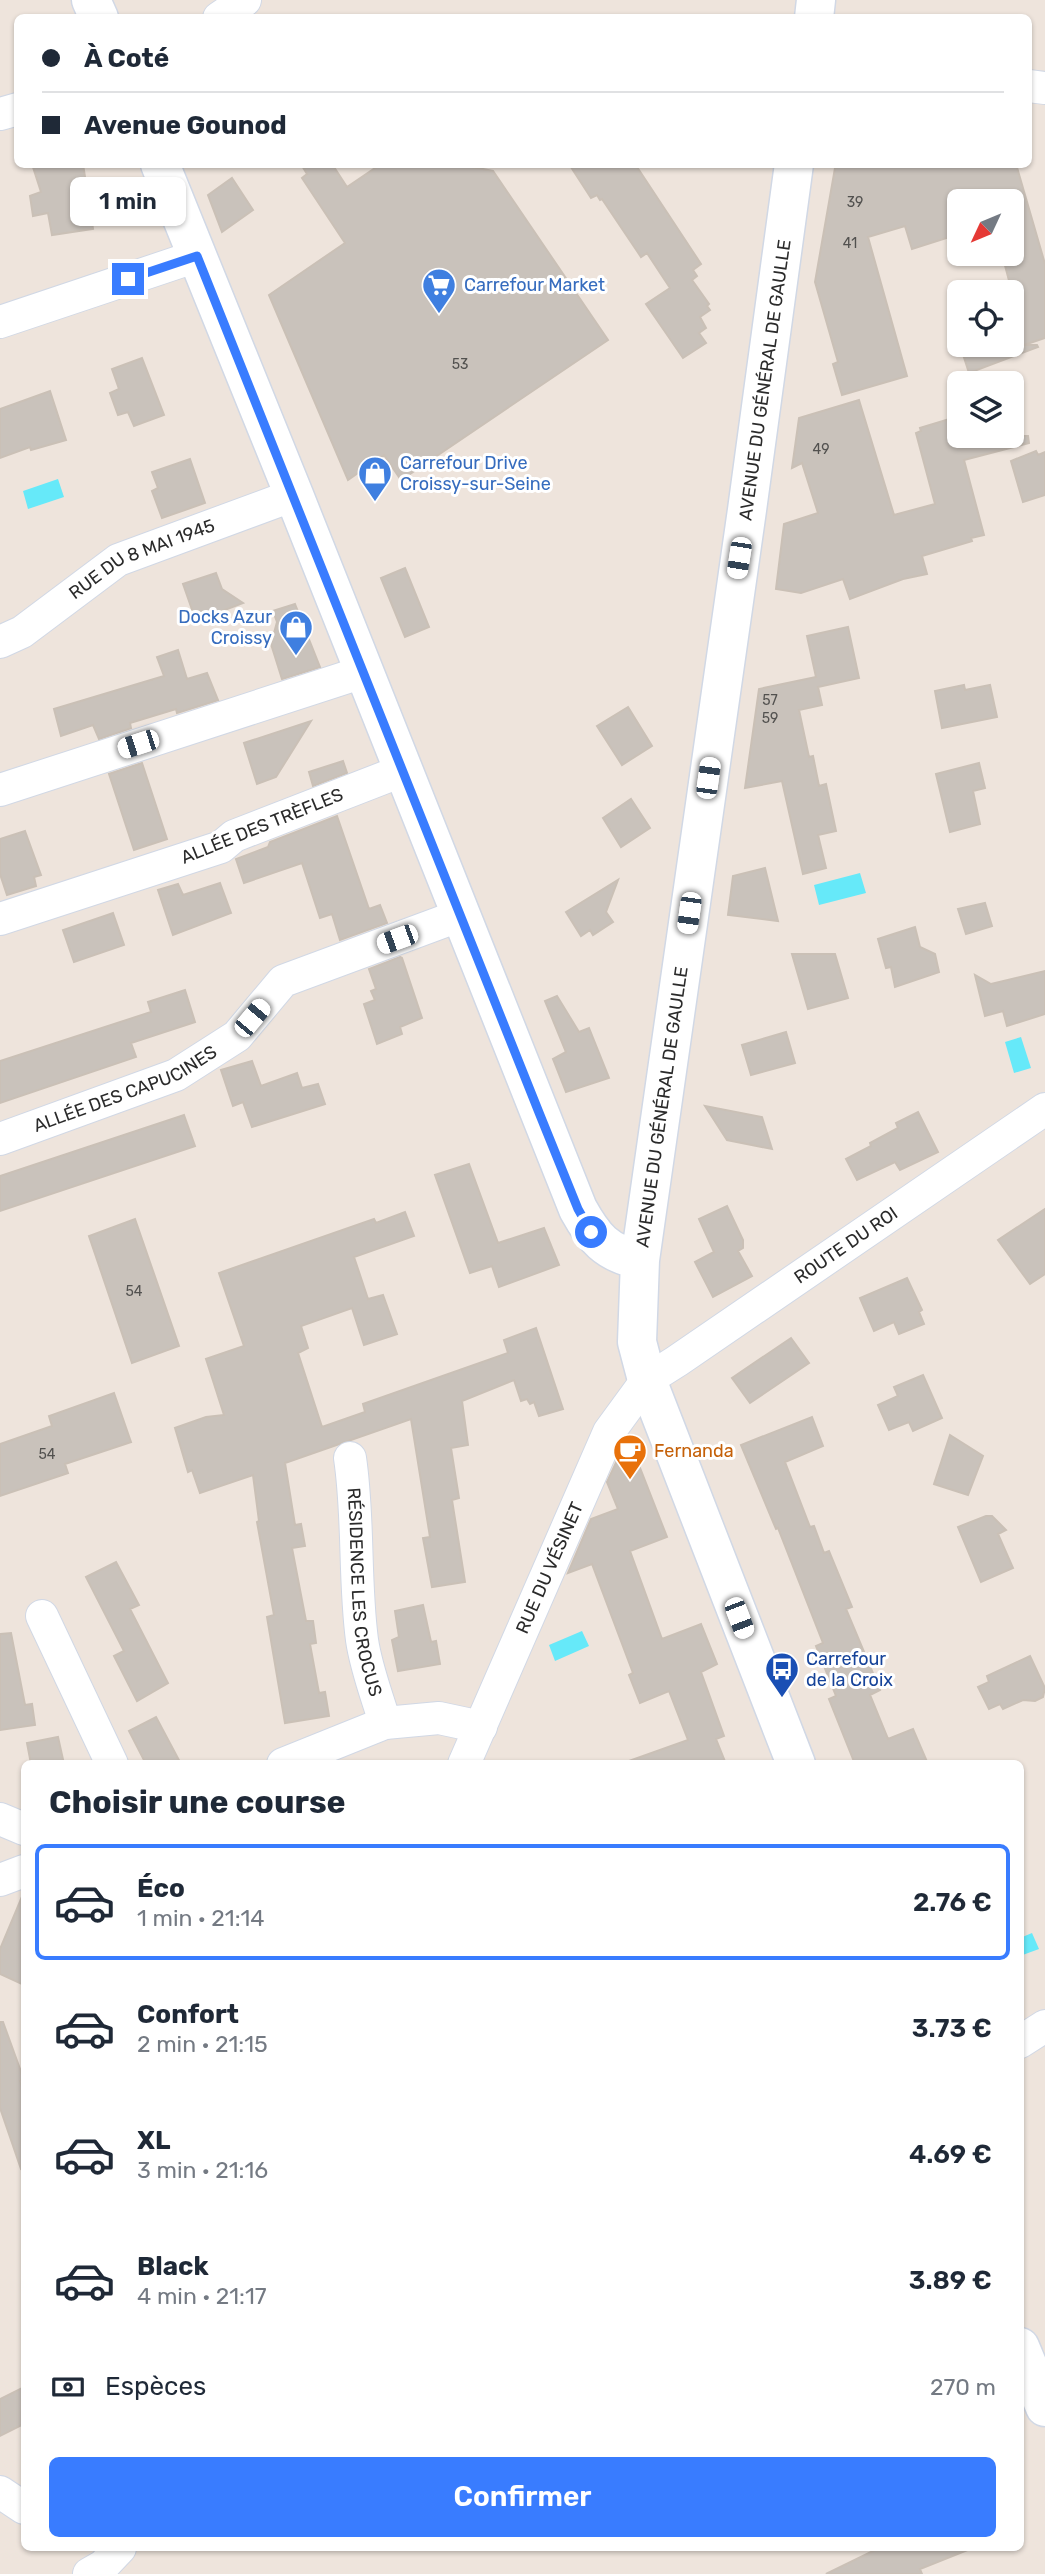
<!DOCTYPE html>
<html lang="fr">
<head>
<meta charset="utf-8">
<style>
	:root { --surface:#fff; --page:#f6f6f7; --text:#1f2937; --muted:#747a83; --line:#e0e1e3; --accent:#397cff }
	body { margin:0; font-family:Rubik,sans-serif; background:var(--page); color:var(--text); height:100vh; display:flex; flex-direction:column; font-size:26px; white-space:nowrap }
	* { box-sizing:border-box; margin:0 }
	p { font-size:23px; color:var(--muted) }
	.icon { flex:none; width:38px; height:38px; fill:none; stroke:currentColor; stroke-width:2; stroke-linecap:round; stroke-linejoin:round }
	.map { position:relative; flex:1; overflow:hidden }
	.details { position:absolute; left:21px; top:1760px; width:1003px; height:791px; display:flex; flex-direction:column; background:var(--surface); border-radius:10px; box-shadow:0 2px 5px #0004 }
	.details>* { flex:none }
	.banner { position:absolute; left:14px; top:14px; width:1018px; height:154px; border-radius:10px; box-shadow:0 2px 5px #0004; display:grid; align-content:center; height:154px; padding:0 28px; background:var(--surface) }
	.needle { width:46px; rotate:226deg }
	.controls { position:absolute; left:947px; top:189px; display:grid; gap:14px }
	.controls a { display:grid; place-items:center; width:77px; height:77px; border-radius:10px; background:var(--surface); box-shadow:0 2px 5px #0004; font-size:35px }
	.end { position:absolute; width:32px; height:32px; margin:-16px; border:9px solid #397cff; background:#fff; box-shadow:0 0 0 4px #fff }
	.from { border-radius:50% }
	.bubble { position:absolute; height:49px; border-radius:10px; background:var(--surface); box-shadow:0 2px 5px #0004; font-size:23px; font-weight:600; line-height:49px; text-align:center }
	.car { position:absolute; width:21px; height:42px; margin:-21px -10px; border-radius:9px; box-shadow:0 0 5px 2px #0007; background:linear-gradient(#fff 24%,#345 0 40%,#fff 0 76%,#345 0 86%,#fff 0) }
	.banner b { display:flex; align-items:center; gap:24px; height:66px; font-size:26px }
	.banner b+b { border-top:2px solid var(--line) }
	.banner i { width:18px; height:18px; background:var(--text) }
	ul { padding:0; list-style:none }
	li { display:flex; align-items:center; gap:21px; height:116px; margin:0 14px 10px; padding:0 14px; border:4px solid transparent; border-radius:10px }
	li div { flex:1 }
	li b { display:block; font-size:26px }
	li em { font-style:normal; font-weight:600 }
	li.selected { border-color:var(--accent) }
	li>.icon { width:63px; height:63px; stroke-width:1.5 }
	h2 { padding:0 28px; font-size:32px; line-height:84px }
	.pay { display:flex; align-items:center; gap:18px; height:77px; padding:0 28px; font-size:26px }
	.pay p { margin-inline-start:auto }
	.button { display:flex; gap:14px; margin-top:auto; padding:14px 28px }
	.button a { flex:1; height:80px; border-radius:10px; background:var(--accent); color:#fff; font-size:28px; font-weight:600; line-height:80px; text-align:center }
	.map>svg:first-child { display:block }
	.water { fill:#66e9f9 }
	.building { fill:#c9c2bb; stroke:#cac0b6; stroke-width:2 }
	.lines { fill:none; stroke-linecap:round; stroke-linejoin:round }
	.street-casing { stroke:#d1d8e5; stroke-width:34 }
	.secondary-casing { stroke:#d1d8e5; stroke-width:41 }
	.street { stroke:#fff; stroke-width:32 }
	.secondary { stroke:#fff; stroke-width:38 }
	.route { stroke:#397cff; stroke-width:9 }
	.labels { text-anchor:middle; stroke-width:6; stroke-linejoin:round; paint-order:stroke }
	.number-label { font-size:14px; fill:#52514f }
	.shop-label { font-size:18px; fill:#366cbe; stroke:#fff; text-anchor:start }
	.street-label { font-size:18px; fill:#2b2b2b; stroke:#fff }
	.food-label { font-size:18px; fill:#c56008; stroke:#fff; text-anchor:start }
	.transit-label { font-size:18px; fill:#164399; stroke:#fff; text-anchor:start }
</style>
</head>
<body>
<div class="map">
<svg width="1045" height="2574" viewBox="0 0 1045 2574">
	<rect width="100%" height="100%" fill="#eee4dc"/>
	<path class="water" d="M58,479L64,497L28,509L23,491Z
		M860,873L866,893L819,905L814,885Z
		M1021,1037L1031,1068L1014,1073L1005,1042Z
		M582,1631L589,1646L555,1661L549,1645Z
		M1032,1933L1039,1949L1020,1956V1938Z"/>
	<path class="building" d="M32,164H83L93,229L52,235L48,213L33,216L30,196L41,192Z
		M301,164H332L347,187L381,164H457L493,171L608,340L401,480L384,455L348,480L269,295L345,243L302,178L307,174Z
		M569,164H635L701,264L693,270L697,276L692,280L709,304L707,306L710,310L700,317L706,328L699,333L706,343L683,358L646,304L670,288L647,253L641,257L602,199L600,200L597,195L591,198Z
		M847,164H1016L1045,264V338L1024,345H1037L1038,347L969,373L960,345H1012V292L1002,254H1012V201H959V234L912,249L905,226L868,237L907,376L842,395L833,364L838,362L815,282L835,168Z
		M232,178L253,210L222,232L208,195Z
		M142,358L164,415L134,426L128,412L118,415L110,393L119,389L112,369Z
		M50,391L66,440L31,450L30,447L0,458V409Z
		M859,400L894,515L935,504L916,433L921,431L920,428L959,416V436H1028L1029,443L964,460L984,535L971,538L972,541L922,556L927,574L903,579L850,599L843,579L801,593L776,589L784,524L818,513L802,463L792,468L799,418Z
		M1036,451L1038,455L1045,452V495L1023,502L1011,461Z
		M190,459L205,503L162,518L152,491L158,488L152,472Z
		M405,568L429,627L405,637L381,578Z
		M216,573L222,589L243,603L196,621L183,584Z
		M295,604L320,667L282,679L271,644L277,622L273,611Z
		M848,627L859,678L818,687L822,705L799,710L809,757L813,756L819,786L826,784L836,831L818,835L826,868L803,874L782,781L745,788L759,689L816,677L807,636Z
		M178,650L187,679L207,673L218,700L177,713L176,709L130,723L131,728L99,739L93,725L61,736L54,709L164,676L157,657Z
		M964,685L965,690L990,685L997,717L942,728L935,691Z
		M628,707L652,746L622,765L597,726Z
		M311,721L276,777L257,784L244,743Z
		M343,761L347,773L313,786L309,772Z
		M142,763L167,839L134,850L109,774Z
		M979,763L985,788L973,791L980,824L950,832L936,774Z
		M631,799L650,828L621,847L603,818Z
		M337,816L369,909L380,905L387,923L340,940L332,914L320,918L302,863L244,883L236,859L268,847L270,842Z
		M25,831L41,875L34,877L36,886L7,895L0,874V839Z
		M765,868L778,921L728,915L733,876Z
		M618,880L606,912L613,922L593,935L590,930L581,936L566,912Z
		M220,883L231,913L173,935L158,890L178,884L183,895Z
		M985,903L992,926L966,934L958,909Z
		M113,913L124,945L74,962L63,930Z
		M915,927L920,947L935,954L939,972L895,987L891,967L886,968L878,939Z
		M792,954H835L848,998L808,1009Z
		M400,957L402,958L422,1018L400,1027L402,1034L377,1044L364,1004L375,1000L371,991L376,989L369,969Z
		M1045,971V1014L1007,1026L1003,1011L985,1016L975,975L991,984Z
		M185,990L195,1022L131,1043L136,1057L0,1103V1061L151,1012L148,1002Z
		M557,996L579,1032L589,1028L609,1078L566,1092L553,1059L566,1052L545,1001Z
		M786,1032L795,1063L751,1075L742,1045Z
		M252,1061L261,1086L297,1073L302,1088L318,1084L325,1104L252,1127L243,1102L233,1106L221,1070Z
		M705,1106L762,1117L772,1149L727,1140Z
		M918,1112L938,1152L900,1170L895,1162L857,1180L846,1159L871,1146L870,1143L898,1128L896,1123Z
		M184,1115L195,1146L0,1211V1176Z
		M469,1164L498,1243L544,1228L559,1265L499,1287L492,1266L470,1273L435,1175Z
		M727,1206L743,1240V1248L738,1251L752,1276L713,1297L695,1262L714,1252L699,1219Z
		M1045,1209V1274L1030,1284L998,1240Z
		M405,1212L414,1236L354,1257L368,1299L383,1295L397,1334L364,1345L352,1308L301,1326L308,1348L298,1353L322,1427L365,1412L363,1404L508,1353L504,1340L536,1328L563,1409L539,1416L534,1402L530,1404L527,1399L521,1401L514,1380L462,1401L468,1445L451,1448L459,1498L452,1500L465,1582L432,1587L423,1538L430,1537L411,1419L285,1463L295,1525L301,1524L305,1546L292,1548L306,1621H313L316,1643L310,1644L319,1693L325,1692L329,1716L285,1723L267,1617L274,1615L257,1522L259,1521L253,1475L200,1493L192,1470L188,1472L175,1428L206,1417L224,1415L206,1359L244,1346L219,1273L374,1219L376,1223Z
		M135,1219L179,1346L132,1363L89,1236Z
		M907,1278L922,1310L919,1312L924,1324L899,1334L894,1322L874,1331L860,1298Z
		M791,1338L809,1363L750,1403L732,1378Z
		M923,1375L942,1418L913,1431L909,1422L889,1430L878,1405L898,1396L894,1387Z
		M114,1393L131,1442L65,1464L68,1473L0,1496V1444L52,1426L49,1416Z
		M812,1417L823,1446L785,1462L810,1527L814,1526L824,1553L829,1551L852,1607L846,1609L880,1690L870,1695L888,1739L913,1729L928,1764H855L829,1699L836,1696L816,1646L823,1643L778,1528L776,1529L741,1445Z
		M950,1435L983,1456L968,1495L934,1484Z
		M628,1437L667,1537L630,1551L662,1639L701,1624L717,1664L701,1672L724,1736L716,1739L726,1764H629V1761L688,1740L669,1691L640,1703L629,1675L633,1673L592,1564L568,1573L591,1519L618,1509L607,1482Z
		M986,1516H992L1006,1530L998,1534L1013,1568L981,1582L958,1527Z
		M116,1562L139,1605L130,1609L168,1683L137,1701L114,1656L124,1651L86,1577Z
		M423,1605L431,1642L436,1641L440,1664L398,1671L392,1640L399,1637L395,1611Z
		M11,1633L25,1705L32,1704L35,1725L0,1730V1634Z
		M1030,1656L1045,1688L1043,1697L1035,1701L1023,1700L1003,1709L1000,1704L989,1709L978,1687L989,1682L987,1676Z
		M156,1717L181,1764H146L129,1731Z
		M58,1737L64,1764H31L27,1743Z
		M24,1892V1985L0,1974V1949Z
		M0,2022H3L24,2080L20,2081L24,2092V2168L21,2169L0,2108Z
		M24,2387V2424L0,2436V2399Z
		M879,2548H970V2549L920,2569L922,2574H826Z"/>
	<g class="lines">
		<g class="street-casing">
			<g id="street">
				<path d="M219,18L245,0"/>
				<path d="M1029,86L1045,88"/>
				<path d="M0,114L18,109"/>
				<path d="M0,322L197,256"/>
				<path id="s1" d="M0,642L22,632L118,560L294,495"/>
				<path d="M0,790L363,672"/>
				<path d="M0,919L221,847L234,836L404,770"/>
				<path id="s2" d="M0,1139L176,1075L237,1036L283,981L461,915"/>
				<path id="s3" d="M350,1458C359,1518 354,1580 362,1640C366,1668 377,1696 385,1723"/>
				<path d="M42,1616L112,1764"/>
				<path d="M283,1764L385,1723L439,1718L481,1727"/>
				<path id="s4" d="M464,1764L609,1432L647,1380L677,1361L1045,1109"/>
				<path d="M0,1819L24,1829"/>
				<path d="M0,1880L24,1871"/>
				<path d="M1020,2042L1045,2026"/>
				<path d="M0,2492L24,2508"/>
				<path d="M89,2574L103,2566L120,2548"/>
			</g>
		</g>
		<g class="secondary-casing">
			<path id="secondary" d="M91,0L99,18
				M814,18L816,0
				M160,164L294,495L578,1209C594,1238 606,1253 640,1260
				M794,164L747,510L640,1260L637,1342L647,1380L796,1764
				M1020,2347L1045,2407"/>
		</g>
		<use href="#street" class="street"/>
		<use href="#secondary" class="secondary"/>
	</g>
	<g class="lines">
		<path class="route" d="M128,279L197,256L540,1115L578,1209L591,1232"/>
	</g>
	<defs>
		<g id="supermarket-pin" transform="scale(1.75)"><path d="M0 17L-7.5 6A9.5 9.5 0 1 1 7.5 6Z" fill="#3f7fe0" stroke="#fff"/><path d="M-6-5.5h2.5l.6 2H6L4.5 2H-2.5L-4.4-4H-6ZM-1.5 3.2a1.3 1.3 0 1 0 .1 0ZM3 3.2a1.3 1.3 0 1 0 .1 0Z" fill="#fff"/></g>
		<g id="shop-pin" transform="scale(1.75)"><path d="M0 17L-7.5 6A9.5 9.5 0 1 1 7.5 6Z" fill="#3f7fe0" stroke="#fff"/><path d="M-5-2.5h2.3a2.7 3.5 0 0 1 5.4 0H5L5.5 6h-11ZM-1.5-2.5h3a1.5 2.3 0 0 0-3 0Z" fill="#fff"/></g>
		<g id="cafe-pin" transform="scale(1.75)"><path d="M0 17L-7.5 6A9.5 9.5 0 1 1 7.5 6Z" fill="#e8710a" stroke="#fff"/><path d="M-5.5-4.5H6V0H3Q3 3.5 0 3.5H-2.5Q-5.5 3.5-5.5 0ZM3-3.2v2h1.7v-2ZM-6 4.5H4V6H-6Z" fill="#fff"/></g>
		<g id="bus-pin" transform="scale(1.75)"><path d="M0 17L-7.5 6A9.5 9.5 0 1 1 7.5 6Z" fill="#1a4fb4" stroke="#fff"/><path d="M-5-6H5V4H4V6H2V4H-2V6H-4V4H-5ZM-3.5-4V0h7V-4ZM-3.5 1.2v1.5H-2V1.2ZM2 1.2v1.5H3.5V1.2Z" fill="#fff"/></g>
	</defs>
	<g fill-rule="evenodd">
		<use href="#supermarket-pin" x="439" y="285"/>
		<use href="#shop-pin" x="375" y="473"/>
		<use href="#shop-pin" x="296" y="627"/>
		<use href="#cafe-pin" x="630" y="1451"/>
		<use href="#bus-pin" x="782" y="1669"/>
	</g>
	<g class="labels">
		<g class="number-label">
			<text x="855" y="207">39</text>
			<text x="850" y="248">41</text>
			<text x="460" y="369">53</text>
			<text x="821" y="454">49</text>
			<text x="770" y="705">57</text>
			<text x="770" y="723">59</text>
			<text x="134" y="1296">54</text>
			<text x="47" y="1459">54</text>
		</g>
		<g class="shop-label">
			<text x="464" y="291">Carrefour Market</text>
			<text x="400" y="469">Carrefour Drive<tspan x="400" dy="21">Croissy-sur-Seine</tspan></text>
			<text x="272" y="623" text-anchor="end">Docks Azur<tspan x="272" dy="21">Croissy</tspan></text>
		</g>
		<g class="street-label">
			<text transform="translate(765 380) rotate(-82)" y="6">AVENUE DU GÉNÉRAL DE GAULLE</text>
			<text dy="6" stroke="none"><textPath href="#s1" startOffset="166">RUE DU 8 MAI 1945</textPath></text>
			<text transform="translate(262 826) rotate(-22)" y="6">ALLÉE DES TRÈFLES</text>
			<text dy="6" stroke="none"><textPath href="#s2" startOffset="135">ALLÉE DES CAPUCINES</textPath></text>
			<text transform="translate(662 1107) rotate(-82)" y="6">AVENUE DU GÉNÉRAL DE GAULLE</text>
			<text dy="6" stroke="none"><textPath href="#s4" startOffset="667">ROUTE DU ROI</textPath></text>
			<text dy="6" stroke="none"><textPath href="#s4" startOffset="214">RUE DU VÉSINET</textPath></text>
			<text dy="6" stroke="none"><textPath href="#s3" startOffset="135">RÉSIDENCE LES CROCUS</textPath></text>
		</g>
		<g class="food-label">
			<text x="654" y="1457">Fernanda</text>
		</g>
		<g class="transit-label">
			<text x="806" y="1665">Carrefour<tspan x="806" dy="21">de la Croix</tspan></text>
		</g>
	</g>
</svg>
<div class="controls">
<a><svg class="needle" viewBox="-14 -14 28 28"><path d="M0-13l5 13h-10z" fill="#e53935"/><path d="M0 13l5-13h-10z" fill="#747a83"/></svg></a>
<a><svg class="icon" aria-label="locate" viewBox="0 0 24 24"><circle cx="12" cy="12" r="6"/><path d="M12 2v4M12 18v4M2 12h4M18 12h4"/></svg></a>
<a><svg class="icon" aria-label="layers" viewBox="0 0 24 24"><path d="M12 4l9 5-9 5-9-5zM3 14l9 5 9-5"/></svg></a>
</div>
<i class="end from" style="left:591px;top:1232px"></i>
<i class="end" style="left:128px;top:279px"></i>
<div class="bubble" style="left:70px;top:177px;width:116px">1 min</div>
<i class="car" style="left:739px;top:558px;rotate:189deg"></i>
<i class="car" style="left:138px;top:744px;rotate:252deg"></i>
<i class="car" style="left:708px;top:778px;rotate:8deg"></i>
<i class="car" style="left:689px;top:913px;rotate:188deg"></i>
<i class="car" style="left:397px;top:939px;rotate:250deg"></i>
<i class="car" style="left:252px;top:1018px;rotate:40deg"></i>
<i class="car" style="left:739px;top:1618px;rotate:159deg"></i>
<div class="banner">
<b><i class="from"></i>À Coté</b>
<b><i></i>Avenue Gounod</b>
</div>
<section class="details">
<h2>Choisir une course</h2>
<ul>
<li class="selected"><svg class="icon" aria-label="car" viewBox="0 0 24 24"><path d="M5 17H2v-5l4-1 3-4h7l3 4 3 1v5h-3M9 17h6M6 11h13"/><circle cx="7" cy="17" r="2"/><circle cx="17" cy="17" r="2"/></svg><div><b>Éco</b><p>1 min · 21:14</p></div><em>2.76 €</em></li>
<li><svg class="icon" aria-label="car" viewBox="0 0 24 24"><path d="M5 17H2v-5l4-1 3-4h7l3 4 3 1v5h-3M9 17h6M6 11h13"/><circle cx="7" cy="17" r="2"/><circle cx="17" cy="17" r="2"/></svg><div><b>Confort</b><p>2 min · 21:15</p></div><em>3.73 €</em></li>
<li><svg class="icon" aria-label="car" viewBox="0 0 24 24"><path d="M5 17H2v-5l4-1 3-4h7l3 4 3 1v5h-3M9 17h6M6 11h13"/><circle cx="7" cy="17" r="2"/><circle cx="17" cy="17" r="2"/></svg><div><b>XL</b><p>3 min · 21:16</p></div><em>4.69 €</em></li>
<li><svg class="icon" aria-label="car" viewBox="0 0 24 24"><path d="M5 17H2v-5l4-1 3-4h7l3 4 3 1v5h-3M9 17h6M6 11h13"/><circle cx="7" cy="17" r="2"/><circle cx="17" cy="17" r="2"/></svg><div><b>Black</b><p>4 min · 21:17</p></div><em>3.89 €</em></li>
</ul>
<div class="pay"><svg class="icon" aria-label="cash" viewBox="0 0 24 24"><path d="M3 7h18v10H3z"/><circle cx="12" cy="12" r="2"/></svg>Espèces<p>270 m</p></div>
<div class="button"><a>Confirmer</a></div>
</section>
</div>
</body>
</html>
